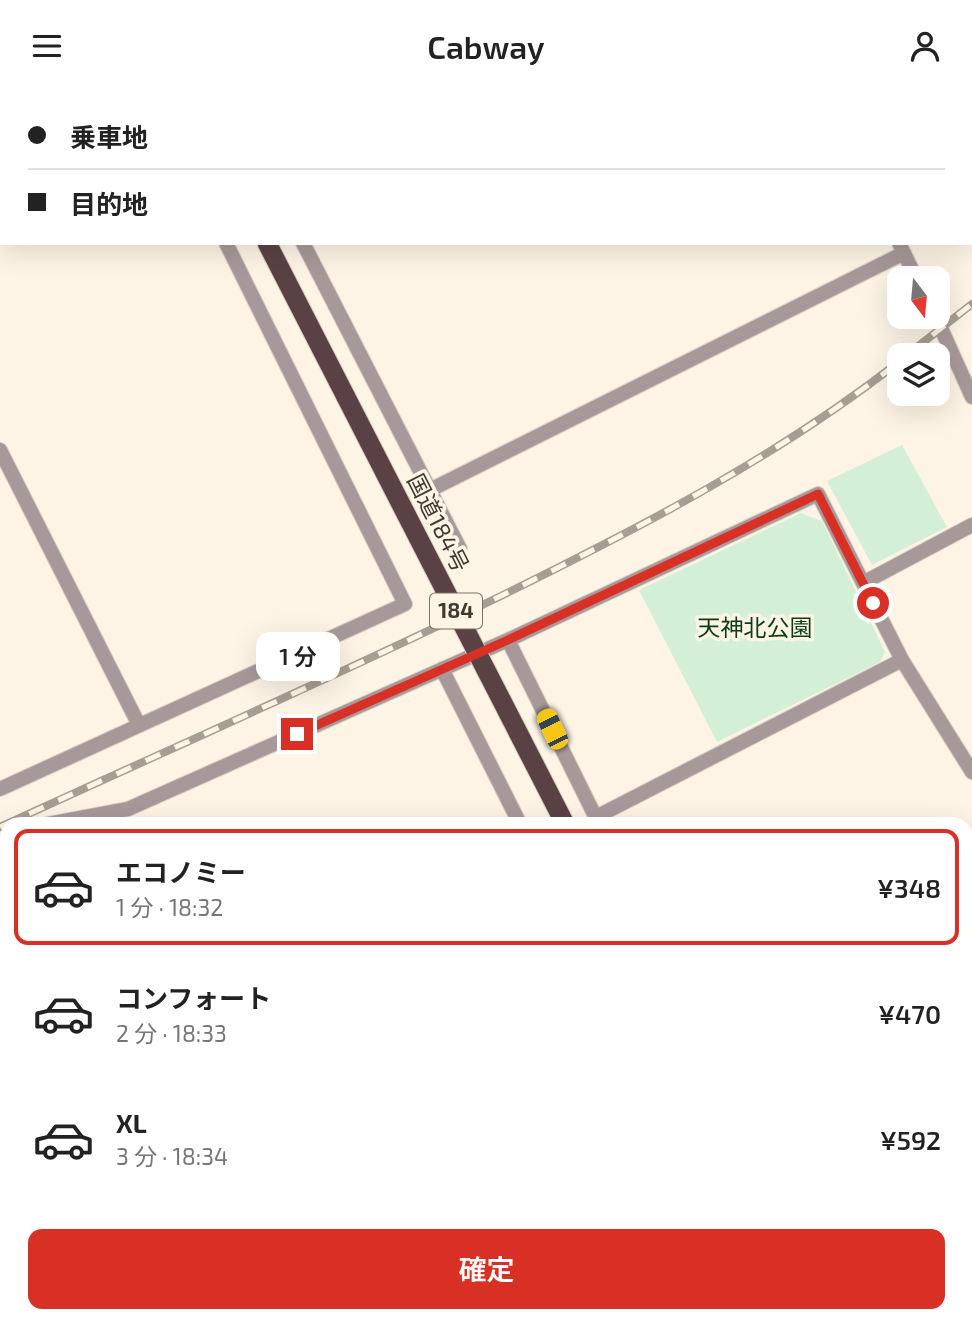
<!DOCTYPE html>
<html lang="ja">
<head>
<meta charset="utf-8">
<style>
	:root { --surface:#fff; --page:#f6f6f6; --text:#222; --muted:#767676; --line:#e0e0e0; --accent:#d93025 }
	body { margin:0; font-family:"Exo 2","Noto Sans JP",sans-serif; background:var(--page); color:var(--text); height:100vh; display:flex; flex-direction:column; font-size:26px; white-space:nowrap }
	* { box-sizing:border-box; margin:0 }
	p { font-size:23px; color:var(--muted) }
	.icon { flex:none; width:38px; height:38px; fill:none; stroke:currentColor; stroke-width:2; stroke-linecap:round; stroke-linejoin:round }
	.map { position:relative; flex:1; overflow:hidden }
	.sheet { position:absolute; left:0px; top:726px; width:973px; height:506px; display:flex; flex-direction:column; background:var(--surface); border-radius:21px 21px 0 0; box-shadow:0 7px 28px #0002 }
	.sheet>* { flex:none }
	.top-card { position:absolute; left:0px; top:0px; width:973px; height:154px; box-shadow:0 7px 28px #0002; display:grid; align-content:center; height:154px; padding:0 28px; background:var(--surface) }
	.needle { width:46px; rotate:164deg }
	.tools { position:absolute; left:887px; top:175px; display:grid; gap:14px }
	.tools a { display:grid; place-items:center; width:63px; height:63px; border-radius:14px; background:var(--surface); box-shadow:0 7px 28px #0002; font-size:35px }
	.end { position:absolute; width:32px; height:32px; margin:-16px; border:9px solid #d93025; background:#fff; box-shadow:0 0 0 4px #fff }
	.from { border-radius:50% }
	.bubble { position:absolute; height:49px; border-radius:14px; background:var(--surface); box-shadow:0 7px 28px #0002; font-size:23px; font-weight:600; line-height:49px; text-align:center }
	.car { position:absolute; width:21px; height:42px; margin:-21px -10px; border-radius:9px; box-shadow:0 0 5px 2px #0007; background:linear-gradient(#f5c518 24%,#345 0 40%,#f5c518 0 76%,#345 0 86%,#f5c518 0) }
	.top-card b { display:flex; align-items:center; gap:24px; height:66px; font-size:26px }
	.top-card b+b { border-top:2px solid var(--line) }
	.top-card i { width:18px; height:18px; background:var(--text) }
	ul { padding:12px 0 0; list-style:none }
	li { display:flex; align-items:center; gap:21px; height:116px; margin:0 14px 10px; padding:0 14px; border:4px solid transparent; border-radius:14px }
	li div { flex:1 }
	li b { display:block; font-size:26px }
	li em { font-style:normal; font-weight:600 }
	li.on { border-color:var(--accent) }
	li>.icon { width:63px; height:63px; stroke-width:1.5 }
	.cta { display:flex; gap:14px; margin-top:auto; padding:14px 28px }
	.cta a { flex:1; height:80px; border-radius:14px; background:var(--accent); color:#fff; font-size:28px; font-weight:600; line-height:80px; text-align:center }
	header { display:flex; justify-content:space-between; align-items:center; height:91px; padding:0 28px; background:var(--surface); font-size:32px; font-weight:600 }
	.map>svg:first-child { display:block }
	.green { fill:#d3efd6 }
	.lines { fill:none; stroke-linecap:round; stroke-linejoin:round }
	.minor-casing { stroke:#d7cfc2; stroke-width:16 }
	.tertiary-casing { stroke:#d7cfc2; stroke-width:16 }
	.trunk-casing { stroke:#d7cfc2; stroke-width:21 }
	.minor { stroke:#a7999a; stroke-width:14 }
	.tertiary { stroke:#a7999a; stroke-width:14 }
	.trunk { stroke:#5a4244; stroke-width:19 }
	.rail-casing { stroke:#a69e92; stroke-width:8 }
	.rail { stroke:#fdf4e6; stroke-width:5; stroke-dasharray:16; stroke-linecap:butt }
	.trunk-bridge-casing { stroke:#d7cfc2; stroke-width:21; stroke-linecap:butt }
	.trunk-bridge { stroke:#5a4244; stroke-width:19 }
	.route { stroke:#d93025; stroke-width:9 }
	.labels { text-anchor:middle; stroke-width:7; stroke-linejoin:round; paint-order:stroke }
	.shield { fill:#fdf4e6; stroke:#797167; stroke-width:2 }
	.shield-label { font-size:21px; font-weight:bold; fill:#403930 }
	.street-label { font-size:23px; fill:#403930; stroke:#fdf4e6 }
	.park-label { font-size:23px; fill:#073e17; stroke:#fdf4e6 }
</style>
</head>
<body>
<header><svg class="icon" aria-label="menu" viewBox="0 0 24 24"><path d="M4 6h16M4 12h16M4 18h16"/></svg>Cabway<svg class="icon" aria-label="person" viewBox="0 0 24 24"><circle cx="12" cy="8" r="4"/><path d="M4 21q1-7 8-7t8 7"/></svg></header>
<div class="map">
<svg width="972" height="1231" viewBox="0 0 972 1231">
	<rect width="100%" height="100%" fill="#fdf4e6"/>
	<path class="green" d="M902,354L947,436L872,474L827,390Z
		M801,422L822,430L885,561L880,571L717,651L639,499Z
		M417,1225H588L578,1231H420Z"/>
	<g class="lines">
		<g class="minor-casing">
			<path id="minor" d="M175,0V2
				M209,0L212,2
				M491,0L492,2
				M823,0L824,2
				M544,2L548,0
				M303,152L460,458
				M899,152L916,187
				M936,226L972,306
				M0,359L139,634
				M430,399L904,162
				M863,492L972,434
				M508,549L599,733
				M442,578L520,733
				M0,698L405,513L226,152
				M596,726L902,569
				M48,733L128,718L508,549L818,403L902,569L972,681
				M966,752L972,749
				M0,753L7,750
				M0,790L7,808
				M0,850L7,868
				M176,1225L179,1231
				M404,1225L407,1231"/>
		</g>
		<g class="tertiary-casing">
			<path id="tertiary" d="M966,1042L972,1038
				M649,1231L661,1225"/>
		</g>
		<g class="trunk-casing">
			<path id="trunk" d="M189,0L190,2
				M267,152L346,306
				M812,1225L815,1231"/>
		</g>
		<use href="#minor" class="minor"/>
		<use href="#tertiary" class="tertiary"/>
		<use href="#trunk" class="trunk"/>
		<g class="rail-casing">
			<path id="rail" d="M907,264L972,213
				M0,736C170,658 341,583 509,501C645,434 780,364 900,270"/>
		</g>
		<use href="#rail" class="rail"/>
		<g class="trunk-bridge-casing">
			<path id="trunk-bridge" d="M346,306L565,733"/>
		</g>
		<use href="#trunk-bridge" class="trunk-bridge"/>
	</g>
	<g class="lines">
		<path class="route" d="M297,643L508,549L818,403L873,512"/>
	</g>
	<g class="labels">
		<rect class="shield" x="430" y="502.5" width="52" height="35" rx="5"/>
		<g class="shield-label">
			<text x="456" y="527">184</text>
		</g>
		<g class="street-label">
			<text transform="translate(438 432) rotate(63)" y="8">国道184号</text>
		</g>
		<g class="park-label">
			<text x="755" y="545">天神北公園</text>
		</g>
	</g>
</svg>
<div class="tools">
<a><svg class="needle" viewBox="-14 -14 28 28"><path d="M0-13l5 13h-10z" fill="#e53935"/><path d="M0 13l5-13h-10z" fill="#767676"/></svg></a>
<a><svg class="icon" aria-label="layers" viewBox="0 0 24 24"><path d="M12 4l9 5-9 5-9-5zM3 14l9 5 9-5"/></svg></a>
</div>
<i class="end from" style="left:873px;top:512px"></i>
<i class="end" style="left:297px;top:643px"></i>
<div class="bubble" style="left:256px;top:541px;width:84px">1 分</div>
<i class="car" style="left:552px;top:638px;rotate:334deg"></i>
<div class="top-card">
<b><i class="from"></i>乗車地</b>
<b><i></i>目的地</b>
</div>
<section class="sheet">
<ul>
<li class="on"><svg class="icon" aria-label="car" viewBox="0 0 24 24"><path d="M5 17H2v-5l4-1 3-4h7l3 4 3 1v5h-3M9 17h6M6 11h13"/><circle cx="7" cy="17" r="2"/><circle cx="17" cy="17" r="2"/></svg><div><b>エコノミー</b><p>1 分 · 18:32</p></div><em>¥348</em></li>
<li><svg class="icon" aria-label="car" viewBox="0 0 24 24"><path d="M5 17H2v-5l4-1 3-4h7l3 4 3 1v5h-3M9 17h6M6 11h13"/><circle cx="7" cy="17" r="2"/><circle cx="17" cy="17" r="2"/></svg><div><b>コンフォート</b><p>2 分 · 18:33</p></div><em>¥470</em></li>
<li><svg class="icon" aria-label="car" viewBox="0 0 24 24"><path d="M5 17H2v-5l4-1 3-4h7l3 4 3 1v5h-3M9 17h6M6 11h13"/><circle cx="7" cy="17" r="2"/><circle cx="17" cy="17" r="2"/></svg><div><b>XL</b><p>3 分 · 18:34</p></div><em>¥592</em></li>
</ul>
<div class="cta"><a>確定</a></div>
</section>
</div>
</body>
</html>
